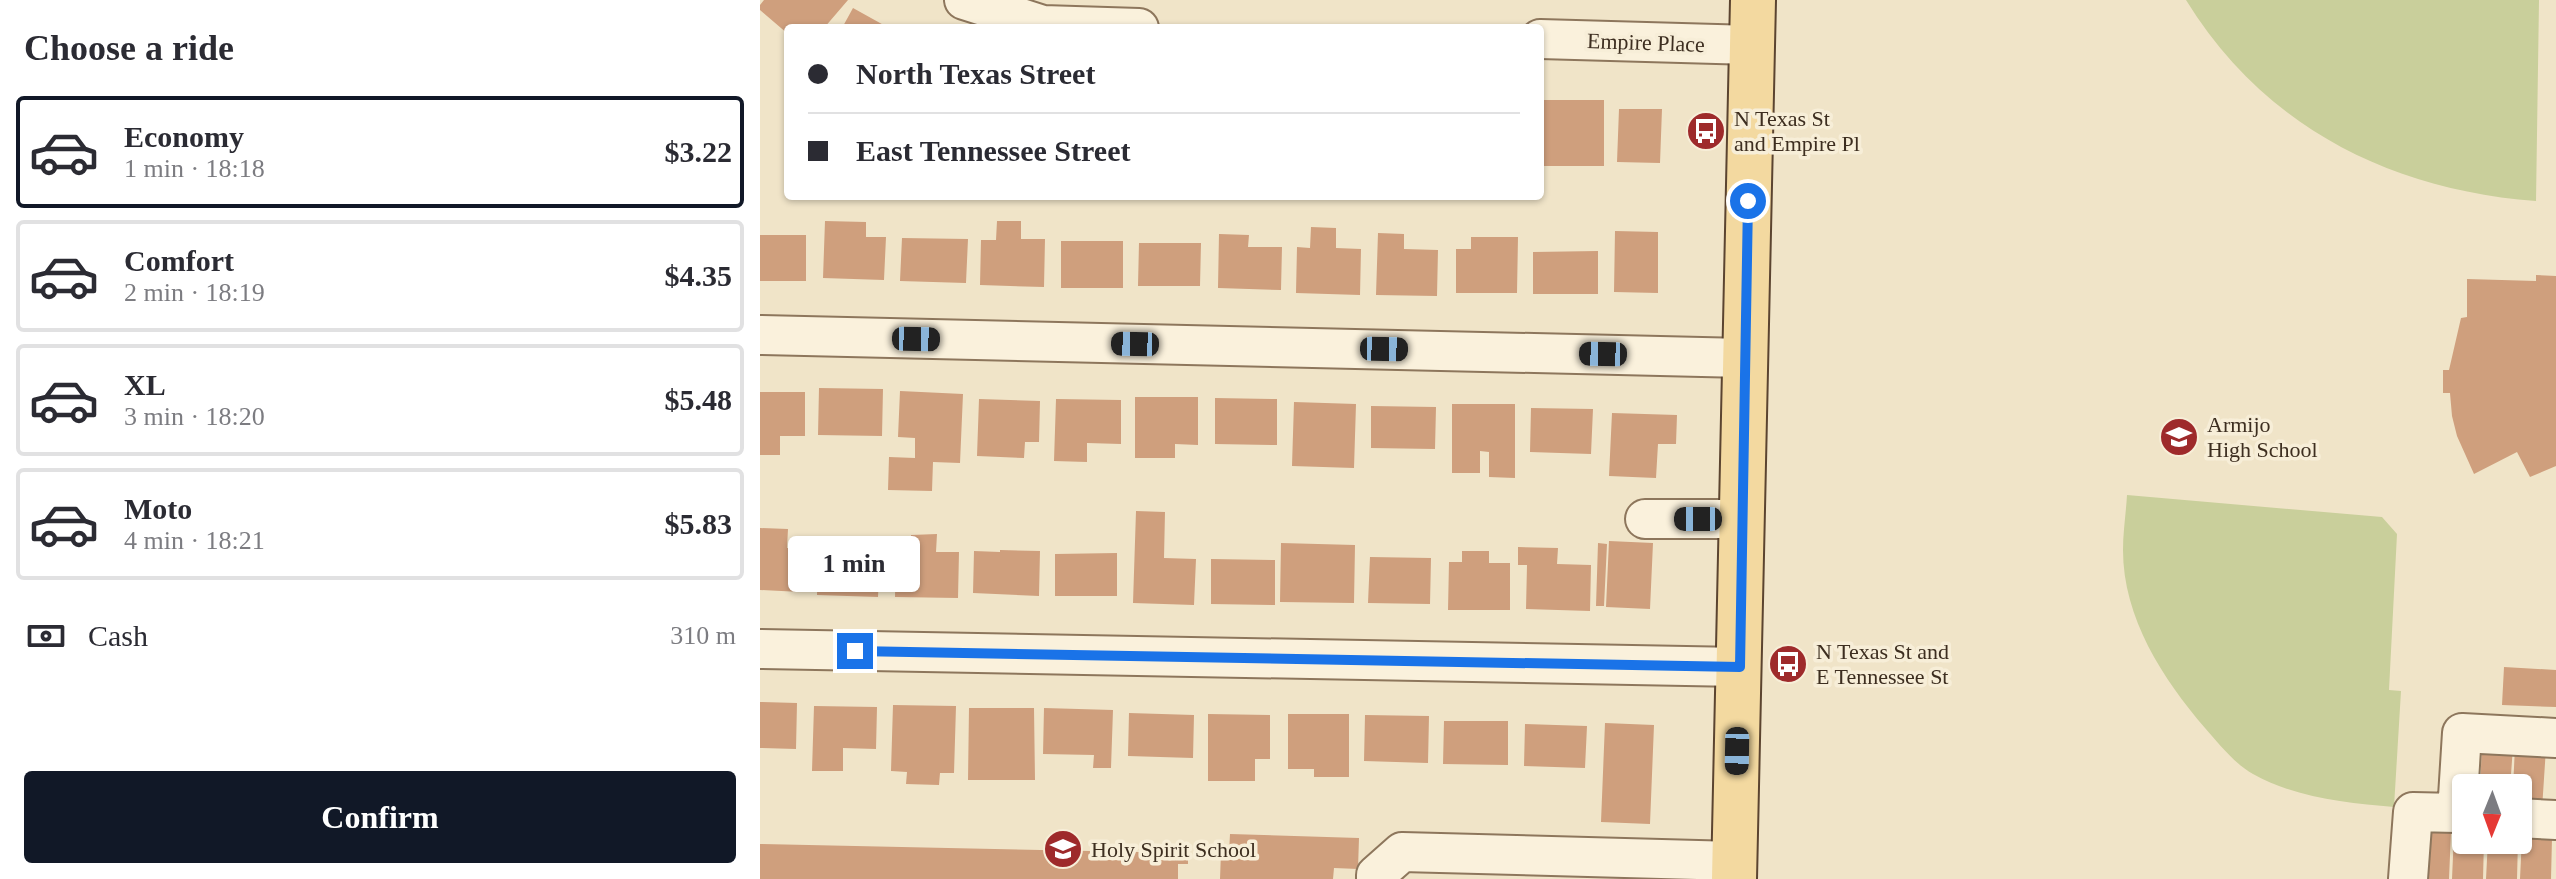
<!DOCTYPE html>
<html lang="en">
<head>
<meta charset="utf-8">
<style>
	:root { --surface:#fff; --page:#f2f2f3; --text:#2b2b33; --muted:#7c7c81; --line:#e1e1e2; --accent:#111827 }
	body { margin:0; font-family:"Times New Roman",serif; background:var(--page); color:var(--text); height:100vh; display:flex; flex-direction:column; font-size:30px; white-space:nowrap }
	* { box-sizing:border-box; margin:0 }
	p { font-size:26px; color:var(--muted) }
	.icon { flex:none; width:44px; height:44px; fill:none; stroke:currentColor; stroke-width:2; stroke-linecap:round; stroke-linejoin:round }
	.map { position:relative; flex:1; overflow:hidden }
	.panel { display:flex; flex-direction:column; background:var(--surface); width:760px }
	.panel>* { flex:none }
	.hud { position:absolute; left:24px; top:24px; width:760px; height:176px; border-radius:8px; box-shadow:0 2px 6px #0004; display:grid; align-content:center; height:176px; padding:0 24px; background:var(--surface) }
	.needle { width:52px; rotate:181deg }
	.fabs { position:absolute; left:1692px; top:774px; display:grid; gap:16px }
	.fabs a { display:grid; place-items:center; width:80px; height:80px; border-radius:8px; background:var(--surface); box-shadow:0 2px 6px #0004; font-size:40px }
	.end { position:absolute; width:36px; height:36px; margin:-18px; border:10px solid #1a73e8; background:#fff; box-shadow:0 0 0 4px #fff }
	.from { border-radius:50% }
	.bubble { position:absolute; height:56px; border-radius:8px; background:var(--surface); box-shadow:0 2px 6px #0004; font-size:26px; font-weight:600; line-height:56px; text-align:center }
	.car { position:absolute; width:24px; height:48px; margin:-24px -12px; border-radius:10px; box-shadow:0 0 6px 2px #0007; background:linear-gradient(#222 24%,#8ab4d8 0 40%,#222 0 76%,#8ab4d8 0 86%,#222 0) }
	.hud b { display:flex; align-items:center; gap:28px; height:76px; font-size:30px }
	.hud b+b { border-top:2px solid var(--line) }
	.hud i { width:20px; height:20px; background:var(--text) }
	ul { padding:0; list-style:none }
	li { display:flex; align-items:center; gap:24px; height:112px; margin:0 16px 12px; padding:0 8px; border:4px solid var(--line); border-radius:8px }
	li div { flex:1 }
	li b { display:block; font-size:30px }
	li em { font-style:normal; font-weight:600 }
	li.active { border-color:var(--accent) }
	li>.icon { width:72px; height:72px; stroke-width:1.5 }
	h2 { padding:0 24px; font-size:36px; line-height:96px }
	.pay { display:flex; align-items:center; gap:20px; height:88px; padding:0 24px; font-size:30px }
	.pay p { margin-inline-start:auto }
	.primary-button { display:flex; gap:16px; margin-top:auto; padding:16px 24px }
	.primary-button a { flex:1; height:92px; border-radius:8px; background:var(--accent); color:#fff; font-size:32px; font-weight:600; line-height:92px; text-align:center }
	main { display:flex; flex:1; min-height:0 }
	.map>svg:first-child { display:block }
	.green { fill:#c9cf9b }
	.building { fill:#cf9f7d }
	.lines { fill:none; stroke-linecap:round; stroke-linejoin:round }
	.minor-casing { stroke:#8d765c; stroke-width:42 }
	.major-casing { stroke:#5b4430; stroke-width:48 }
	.minor { stroke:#faf1dc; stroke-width:38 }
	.major { stroke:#f3d9a0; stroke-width:44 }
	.route { stroke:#1a73e8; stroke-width:10 }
	.labels { text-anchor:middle; stroke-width:7; stroke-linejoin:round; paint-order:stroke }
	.street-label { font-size:22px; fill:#3d2e20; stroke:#f7eed8 }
	.poi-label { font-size:22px; fill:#3d2e20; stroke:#f7eed8; text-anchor:start }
</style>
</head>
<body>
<main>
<section class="panel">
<h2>Choose a ride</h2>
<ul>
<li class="active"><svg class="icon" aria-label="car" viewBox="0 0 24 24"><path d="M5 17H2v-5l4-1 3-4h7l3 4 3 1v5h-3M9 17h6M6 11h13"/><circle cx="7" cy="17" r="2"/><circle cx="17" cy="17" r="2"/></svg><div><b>Economy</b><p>1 min · 18:18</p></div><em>$3.22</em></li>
<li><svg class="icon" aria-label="car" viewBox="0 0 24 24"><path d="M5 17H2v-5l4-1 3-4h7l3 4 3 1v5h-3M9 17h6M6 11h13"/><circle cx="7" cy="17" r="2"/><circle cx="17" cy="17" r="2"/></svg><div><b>Comfort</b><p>2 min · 18:19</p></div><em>$4.35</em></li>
<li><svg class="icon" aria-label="car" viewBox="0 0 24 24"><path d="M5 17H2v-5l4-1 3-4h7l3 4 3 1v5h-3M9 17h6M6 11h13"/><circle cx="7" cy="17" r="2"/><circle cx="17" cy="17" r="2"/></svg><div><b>XL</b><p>3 min · 18:20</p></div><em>$5.48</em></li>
<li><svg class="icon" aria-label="car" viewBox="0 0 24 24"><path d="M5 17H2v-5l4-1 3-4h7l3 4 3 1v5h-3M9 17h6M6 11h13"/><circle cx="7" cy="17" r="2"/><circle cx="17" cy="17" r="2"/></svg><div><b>Moto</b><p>4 min · 18:21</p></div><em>$5.83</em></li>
</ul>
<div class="pay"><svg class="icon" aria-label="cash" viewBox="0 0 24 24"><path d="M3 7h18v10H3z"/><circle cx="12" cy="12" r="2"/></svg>Cash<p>310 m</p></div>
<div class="primary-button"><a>Confirm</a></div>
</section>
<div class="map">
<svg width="1796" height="879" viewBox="0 0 1796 879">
	<rect width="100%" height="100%" fill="#f0e4c8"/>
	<path class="green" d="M1426,0H1779L1776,201C1631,190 1504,127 1426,0Z
		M1367,495L1622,517L1637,534L1629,690L1641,691L1634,807C1587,803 1536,798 1493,774C1475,764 1459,744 1445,728C1403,679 1363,618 1363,550C1363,532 1366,513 1367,495Z"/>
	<path class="building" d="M4,0H88L64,28H28V34L0,10V5Z
		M93,8L129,28H82Z
		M780,100H844V166H780Z
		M859,109H902L900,163L857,162Z
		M65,221L106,222V237H126L124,280L63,278Z
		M237,221H261V239H285L284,287L220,285L221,240H236Z
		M551,227L576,228V248L601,249L600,295L536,293L537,247L550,248Z
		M855,231L898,232V293L854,292Z
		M618,233L644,234V249L678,250L677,296L616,295Z
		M459,234L489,235L488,247H522L521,290L458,288Z
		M0,235H46V281H0Z
		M711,237H758L757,293H696V249H711Z
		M142,238L208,239L206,283L140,281Z
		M301,241H363V288H301Z
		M379,243H441L440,286H378Z
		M838,251V294H773V252Z
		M1776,275L1796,276V466L1770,477L1757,452L1714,474L1697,436L1692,416L1690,393H1683V370H1689L1701,318L1707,317V279L1776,281Z
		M59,388L123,389L122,436L58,435Z
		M140,391L203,394L200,463L173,462L172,491L128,490L129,457L155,458V438L138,437Z
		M0,392H45V436H20V455H0Z
		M375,397H438V445L415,444V458H375Z
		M455,398L517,399V445L455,444Z
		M219,399L280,401L279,442H265L264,458L217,456Z
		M296,399L361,400V444L327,443V462L294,461Z
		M534,402L596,404L594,468L532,466Z
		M692,404H755V478L729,477V452L720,451V473H692Z
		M611,406L676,407L675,449L611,448Z
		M771,408L833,409L831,454L770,452Z
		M852,413L917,415L916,444H898L896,478L849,476Z
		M376,511L405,512L404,558L436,559L434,605L373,603Z
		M0,528L28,529L27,548H43L41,592L0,590Z
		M177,534L176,552H199L198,598L135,597L136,551L151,552V535Z
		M849,541L893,543L890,609L846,607Z
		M521,543L595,545L594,603L520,602Z
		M838,543L847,544L844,606H836Z
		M758,547L798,548L797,564L831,565L830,611L766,609L767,565H758Z
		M58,550L120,551L118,597L57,595Z
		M240,550L280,551L279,596L213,593L214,551L240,552Z
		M702,551H729V563H750V610H688L689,562H702Z
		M357,553V596H295V554Z
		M610,557L671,558L670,604L608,603Z
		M451,559L515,560V605L451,604Z
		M1744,667L1796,670V707L1742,705Z
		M0,702L37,703L36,749L0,748Z
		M133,705L196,706L194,773H180L179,785L146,784L147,772L131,771Z
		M54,706L117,707L116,749L83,748V771H52Z
		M209,708H274L275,780H208Z
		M284,708L353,710L351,768H333L334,755L283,754Z
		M369,713L434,715L433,758L368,756Z
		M448,714L510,715V759H495V781H448Z
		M528,714H589V777H554V769H528Z
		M605,715L669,716L668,763L604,761Z
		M684,721H748V765L683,764Z
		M845,723L894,725L890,824L841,822Z
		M765,724L827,726L825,768L764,766Z
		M1722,746L1753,747L1750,788H1720Z
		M1755,747L1786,748L1782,809L1758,808V788H1753Z
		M1661,831L1691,832L1689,879H1659Z
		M1694,833L1706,834V840H1724L1723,879H1692Z
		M470,834L599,838L598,869L574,868L573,879H460L461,852L469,853Z
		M1762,837L1792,838L1791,879H1760Z
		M1728,840H1758L1757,879H1726Z
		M0,844L428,853V864H418V879H0Z"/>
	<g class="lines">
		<g class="minor-casing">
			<path id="minor" d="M204,0L283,25L379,28
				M780,39L992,45
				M0,335L984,358
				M885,519H982
				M0,649L980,667
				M1706,814L1697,813L1702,733L1796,738
				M1758,818L1796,820
				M616,879V875L642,852L975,861
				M1648,879L1653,812L1697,813"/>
		</g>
		<g class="major-casing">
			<path id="major" d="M974,879L993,0"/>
		</g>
		<use href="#minor" class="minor"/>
		<use href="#major" class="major"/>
	</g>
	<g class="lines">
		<path class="route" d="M95,651L980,667L988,201"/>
	</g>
	<defs>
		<g id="bus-disc" transform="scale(2)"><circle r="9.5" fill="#9e2a2b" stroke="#f7eed8"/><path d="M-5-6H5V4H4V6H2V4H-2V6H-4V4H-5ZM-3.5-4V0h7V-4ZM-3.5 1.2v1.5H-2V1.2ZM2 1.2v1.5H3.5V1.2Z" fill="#fff"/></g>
		<g id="school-disc" transform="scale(2)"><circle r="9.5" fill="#9e2a2b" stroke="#f7eed8"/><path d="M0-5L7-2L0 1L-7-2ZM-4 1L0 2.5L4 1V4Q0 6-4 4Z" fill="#fff"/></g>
	</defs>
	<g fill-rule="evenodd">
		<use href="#bus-disc" x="946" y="131"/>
		<use href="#school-disc" x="1419" y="437"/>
		<use href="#bus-disc" x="1028" y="664"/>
		<use href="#school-disc" x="303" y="849"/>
	</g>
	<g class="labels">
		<g class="street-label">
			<text transform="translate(886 42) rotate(2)" y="8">Empire Place</text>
		</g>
		<g class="poi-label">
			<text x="974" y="126">N Texas St<tspan x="974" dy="25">and Empire Pl</tspan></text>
			<text x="1447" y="432">Armijo<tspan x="1447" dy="25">High School</tspan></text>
			<text x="1056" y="659">N Texas St and<tspan x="1056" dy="25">E Tennessee St</tspan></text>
			<text x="331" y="857">Holy Spirit School</text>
		</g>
	</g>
</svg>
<div class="fabs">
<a><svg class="needle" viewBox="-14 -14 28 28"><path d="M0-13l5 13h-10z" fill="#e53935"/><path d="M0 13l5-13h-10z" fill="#7c7c81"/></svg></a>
</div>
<i class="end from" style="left:988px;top:201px"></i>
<i class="end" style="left:95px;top:651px"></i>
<div class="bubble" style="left:28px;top:536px;width:132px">1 min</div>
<i class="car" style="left:156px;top:339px;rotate:91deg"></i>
<i class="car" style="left:375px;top:344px;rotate:271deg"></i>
<i class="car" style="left:624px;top:349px;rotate:91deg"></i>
<i class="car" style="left:843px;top:354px;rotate:271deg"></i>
<i class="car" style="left:938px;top:519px;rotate:270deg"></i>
<i class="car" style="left:977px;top:751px;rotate:181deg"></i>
<div class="hud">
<b><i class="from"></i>North Texas Street</b>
<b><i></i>East Tennessee Street</b>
</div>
</div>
</main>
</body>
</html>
